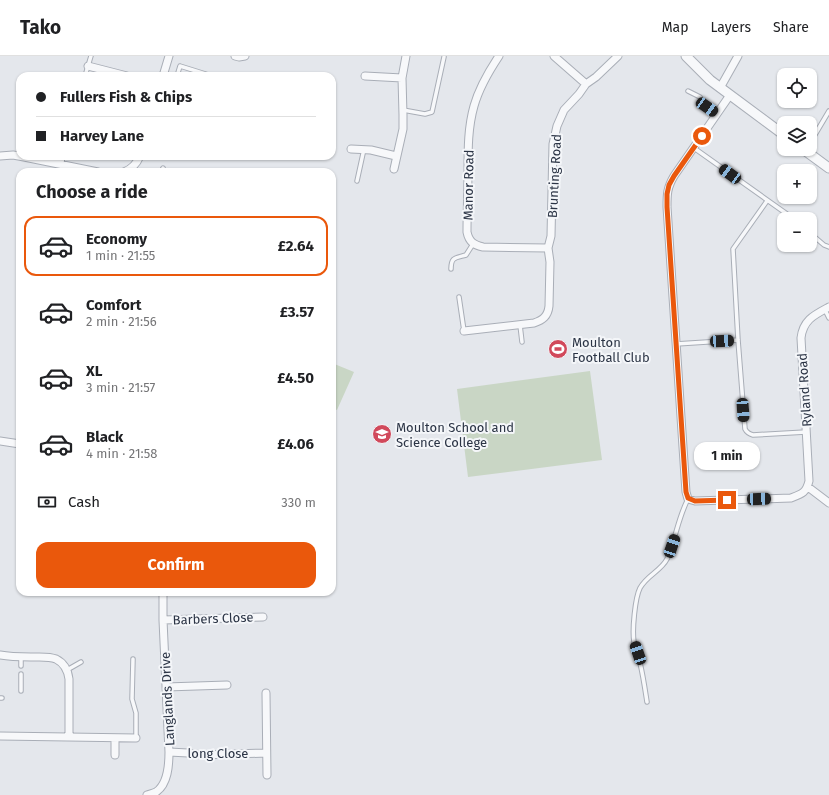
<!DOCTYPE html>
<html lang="en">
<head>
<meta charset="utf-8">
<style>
	:root { --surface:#fff; --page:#f2f2f2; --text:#202124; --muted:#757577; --line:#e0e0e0; --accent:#ea580c }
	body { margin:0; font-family:"Fira Sans",sans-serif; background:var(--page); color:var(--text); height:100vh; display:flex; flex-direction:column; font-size:15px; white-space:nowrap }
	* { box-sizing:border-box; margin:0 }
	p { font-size:13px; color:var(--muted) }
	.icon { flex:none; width:22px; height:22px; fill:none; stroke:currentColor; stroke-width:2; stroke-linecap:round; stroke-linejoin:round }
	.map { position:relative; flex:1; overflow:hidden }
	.side { position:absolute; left:16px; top:112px; width:320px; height:428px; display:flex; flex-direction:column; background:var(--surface); border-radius:12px; box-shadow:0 1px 3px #0004 }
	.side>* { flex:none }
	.top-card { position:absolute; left:16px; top:16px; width:320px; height:88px; border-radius:12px; box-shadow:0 1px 3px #0004; display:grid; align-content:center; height:88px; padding:0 20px; background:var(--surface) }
	.fabs { position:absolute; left:777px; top:12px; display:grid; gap:8px }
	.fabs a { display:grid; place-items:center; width:40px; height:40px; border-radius:8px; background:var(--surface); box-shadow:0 1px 3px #0004; font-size:20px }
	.end { position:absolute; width:18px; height:18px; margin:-9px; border:5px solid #ea580c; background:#fff; box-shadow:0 0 0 2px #fff }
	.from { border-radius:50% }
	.bubble { position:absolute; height:28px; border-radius:12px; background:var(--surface); box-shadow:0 1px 3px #0004; font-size:13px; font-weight:700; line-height:28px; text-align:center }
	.car { position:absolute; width:12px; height:24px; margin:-12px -6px; border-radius:5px; box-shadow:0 0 3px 1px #0007; background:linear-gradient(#222 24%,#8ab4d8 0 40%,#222 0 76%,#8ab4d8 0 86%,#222 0) }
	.top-card b { display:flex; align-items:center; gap:14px; height:38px; font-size:15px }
	.top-card b+b { border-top:1px solid var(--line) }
	.top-card i { width:10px; height:10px; background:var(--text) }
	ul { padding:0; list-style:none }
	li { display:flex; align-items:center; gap:12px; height:60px; margin:0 8px 6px; padding:0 12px; border:2px solid transparent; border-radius:12px }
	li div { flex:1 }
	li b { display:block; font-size:15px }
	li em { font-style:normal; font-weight:700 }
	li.selected { border-color:var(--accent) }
	li>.icon { width:36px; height:36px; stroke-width:1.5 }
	h2 { padding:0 20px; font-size:18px; line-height:48px }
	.pay { display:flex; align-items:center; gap:10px; height:44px; padding:0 20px; font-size:15px }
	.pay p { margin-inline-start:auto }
	.cta { display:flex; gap:8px; margin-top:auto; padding:8px 20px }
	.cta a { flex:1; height:46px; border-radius:12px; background:var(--accent); color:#fff; font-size:16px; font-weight:700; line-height:46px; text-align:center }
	header { display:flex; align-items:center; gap:24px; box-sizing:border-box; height:56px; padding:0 20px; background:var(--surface); border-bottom:1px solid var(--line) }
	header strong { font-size:19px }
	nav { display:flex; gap:22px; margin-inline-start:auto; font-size:14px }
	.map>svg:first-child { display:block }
	.green { fill:#c9d6c5 }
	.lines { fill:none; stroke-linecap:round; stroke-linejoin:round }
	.service-casing { stroke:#a9aeb7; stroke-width:5.5 }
	.minor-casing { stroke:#a9aeb7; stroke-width:9 }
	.tertiary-casing { stroke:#a9aeb7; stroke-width:11 }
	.service { stroke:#f7f8fa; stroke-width:3.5 }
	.minor { stroke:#f7f8fa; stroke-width:7 }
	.tertiary { stroke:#f7f8fa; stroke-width:9 }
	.route { stroke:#ea580c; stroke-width:5 }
	.labels { text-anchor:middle; stroke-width:4; stroke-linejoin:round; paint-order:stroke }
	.street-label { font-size:13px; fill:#2b3445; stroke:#f4f6f9 }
	.poi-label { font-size:13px; fill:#2b3445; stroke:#f4f6f9; text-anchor:start }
</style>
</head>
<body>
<header>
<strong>Tako</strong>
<nav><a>Map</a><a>Layers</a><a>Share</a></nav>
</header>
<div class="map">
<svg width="829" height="739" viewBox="0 0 829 739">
	<rect width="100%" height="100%" fill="#e4e7ec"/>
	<path class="green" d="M332,307L354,316L337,354L332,352Z
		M590,315L602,404L468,421L457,333Z"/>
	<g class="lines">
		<g class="service-casing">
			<path id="service" d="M85,20L91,0
				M177,20L180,10L212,20
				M688,35L700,41L707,51L717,58
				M403,54L425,58L432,56L444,1
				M810,87L829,55
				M694,92L794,163
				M132,112L137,116
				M161,116L163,112
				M357,125L364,93
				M767,145L733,193L738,284L745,373C747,377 749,378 753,379L806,376
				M810,177L824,189L829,191
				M451,213C451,201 455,202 466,199L473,188
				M459,241L464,275
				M825,254L829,262
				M520,269L522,286
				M676,288L738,284
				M133,603L132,643L136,657V682
				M21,610V601
				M67,614L81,606
				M21,635V618
				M0,642H2
				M647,646C645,633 643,619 640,607C639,600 636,593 634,586C632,574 635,542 640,532C647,519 661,515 667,503C669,500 670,495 671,492C677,475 680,458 688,443"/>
		</g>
		<g class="minor-casing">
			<path id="minor" d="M235,0L239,1L245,0
				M499,0C489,15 479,32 474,50C468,71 468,93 468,114C468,135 467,156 467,176C469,186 474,189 483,191L548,192
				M554,0L586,28
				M88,10L127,20
				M163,20L169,0
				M365,20L402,22
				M720,32L738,0
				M730,39L674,120C667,132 667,138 667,151L686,436L688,443L695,445L791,442C802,438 806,437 809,425L801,282C803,264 814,259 829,251
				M351,93L371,94L396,100
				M0,100L13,99L24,101L98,116
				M60,108L61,100
				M394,113L403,73V59L402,22L406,0
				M124,116C132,113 137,107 140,100
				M464,275L534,267C543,264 548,260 549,250L550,206L548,192L551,180L553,88L557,70L564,54L579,38L586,28L596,21L618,0
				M0,385L20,388
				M808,431L829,447
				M163,564L263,561
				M0,599C10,601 21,601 31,601C39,601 49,600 56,603C64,607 68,615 69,623V681
				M166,631L227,629
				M266,637L267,719
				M0,680L136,682
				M169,696L188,697L202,699L266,697
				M115,699V682
				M147,739C149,738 154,737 156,736C168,728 169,709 169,696L163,564V536"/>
		</g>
		<g class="tertiary-casing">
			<path id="tertiary" d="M686,0L710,24L784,79
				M803,93L829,112"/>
		</g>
		<use href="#service" class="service"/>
		<use href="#minor" class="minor"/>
		<use href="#tertiary" class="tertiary"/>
	</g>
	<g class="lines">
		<path class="route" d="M702,80L674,120L669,129L667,138V151L686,436L688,442L695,445L727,444"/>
	</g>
	<defs>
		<g id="stadium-disc" transform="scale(1)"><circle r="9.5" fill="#d1495b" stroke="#f4f6f9"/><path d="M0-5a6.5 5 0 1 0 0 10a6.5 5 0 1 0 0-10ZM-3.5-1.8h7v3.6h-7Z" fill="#fff"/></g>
		<g id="school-disc" transform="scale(1)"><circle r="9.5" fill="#d1495b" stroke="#f4f6f9"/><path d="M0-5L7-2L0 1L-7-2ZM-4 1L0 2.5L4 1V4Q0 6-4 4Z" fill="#fff"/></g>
	</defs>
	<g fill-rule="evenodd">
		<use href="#stadium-disc" x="558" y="293"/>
		<use href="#school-disc" x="382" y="378"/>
	</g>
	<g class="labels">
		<g class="street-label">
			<text transform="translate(554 120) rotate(-87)" y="5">Brunting Road</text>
			<text transform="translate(468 129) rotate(-89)" y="5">Manor Road</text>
			<text transform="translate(804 334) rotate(-94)" y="5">Ryland Road</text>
			<text transform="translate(213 562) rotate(-2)" y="5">Barbers Close</text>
			<text transform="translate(167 643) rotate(-93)" y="5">Langlands Drive</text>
			<text x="218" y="702">long Close</text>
		</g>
		<g class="poi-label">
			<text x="572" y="291">Moulton<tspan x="572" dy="15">Football Club</tspan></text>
			<text x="396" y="376">Moulton School and<tspan x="396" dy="15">Science College</tspan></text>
		</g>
	</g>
</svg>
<div class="fabs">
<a><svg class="icon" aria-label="locate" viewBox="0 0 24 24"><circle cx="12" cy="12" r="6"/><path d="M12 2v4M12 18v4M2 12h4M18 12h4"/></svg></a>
<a><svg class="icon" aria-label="layers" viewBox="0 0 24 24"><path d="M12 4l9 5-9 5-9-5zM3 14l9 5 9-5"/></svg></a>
<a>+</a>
<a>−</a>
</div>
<i class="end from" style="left:702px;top:80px"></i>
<i class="end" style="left:727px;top:444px"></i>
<div class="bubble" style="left:694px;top:386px;width:66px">1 min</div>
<i class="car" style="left:707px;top:51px;rotate:124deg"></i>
<i class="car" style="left:730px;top:118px;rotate:306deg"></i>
<i class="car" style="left:722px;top:285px;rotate:87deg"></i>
<i class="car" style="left:743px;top:354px;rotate:176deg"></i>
<i class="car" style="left:759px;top:443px;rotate:88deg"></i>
<i class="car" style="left:672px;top:490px;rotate:19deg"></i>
<i class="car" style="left:638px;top:597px;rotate:341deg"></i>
<div class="top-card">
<b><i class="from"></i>Fullers Fish &amp; Chips</b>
<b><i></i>Harvey Lane</b>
</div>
<section class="side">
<h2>Choose a ride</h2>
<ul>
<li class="selected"><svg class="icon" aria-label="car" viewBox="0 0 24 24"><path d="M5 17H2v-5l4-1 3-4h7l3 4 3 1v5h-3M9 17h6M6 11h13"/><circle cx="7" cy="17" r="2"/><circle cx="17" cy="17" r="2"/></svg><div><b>Economy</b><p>1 min · 21:55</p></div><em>£2.64</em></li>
<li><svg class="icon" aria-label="car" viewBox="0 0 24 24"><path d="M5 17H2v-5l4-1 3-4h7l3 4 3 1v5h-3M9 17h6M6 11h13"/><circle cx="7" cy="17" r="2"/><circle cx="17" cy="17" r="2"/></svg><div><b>Comfort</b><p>2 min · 21:56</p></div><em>£3.57</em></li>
<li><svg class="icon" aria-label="car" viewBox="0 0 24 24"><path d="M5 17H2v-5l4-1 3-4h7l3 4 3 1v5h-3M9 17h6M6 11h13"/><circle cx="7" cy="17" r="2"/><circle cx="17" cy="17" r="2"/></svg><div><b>XL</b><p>3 min · 21:57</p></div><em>£4.50</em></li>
<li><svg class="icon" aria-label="car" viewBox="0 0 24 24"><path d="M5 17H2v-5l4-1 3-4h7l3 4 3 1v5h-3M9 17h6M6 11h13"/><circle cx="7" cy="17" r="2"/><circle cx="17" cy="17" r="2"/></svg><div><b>Black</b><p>4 min · 21:58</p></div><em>£4.06</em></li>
</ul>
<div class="pay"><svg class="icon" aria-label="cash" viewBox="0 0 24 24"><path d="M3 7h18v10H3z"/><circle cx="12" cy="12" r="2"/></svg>Cash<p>330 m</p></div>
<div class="cta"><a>Confirm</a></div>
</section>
</div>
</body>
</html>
